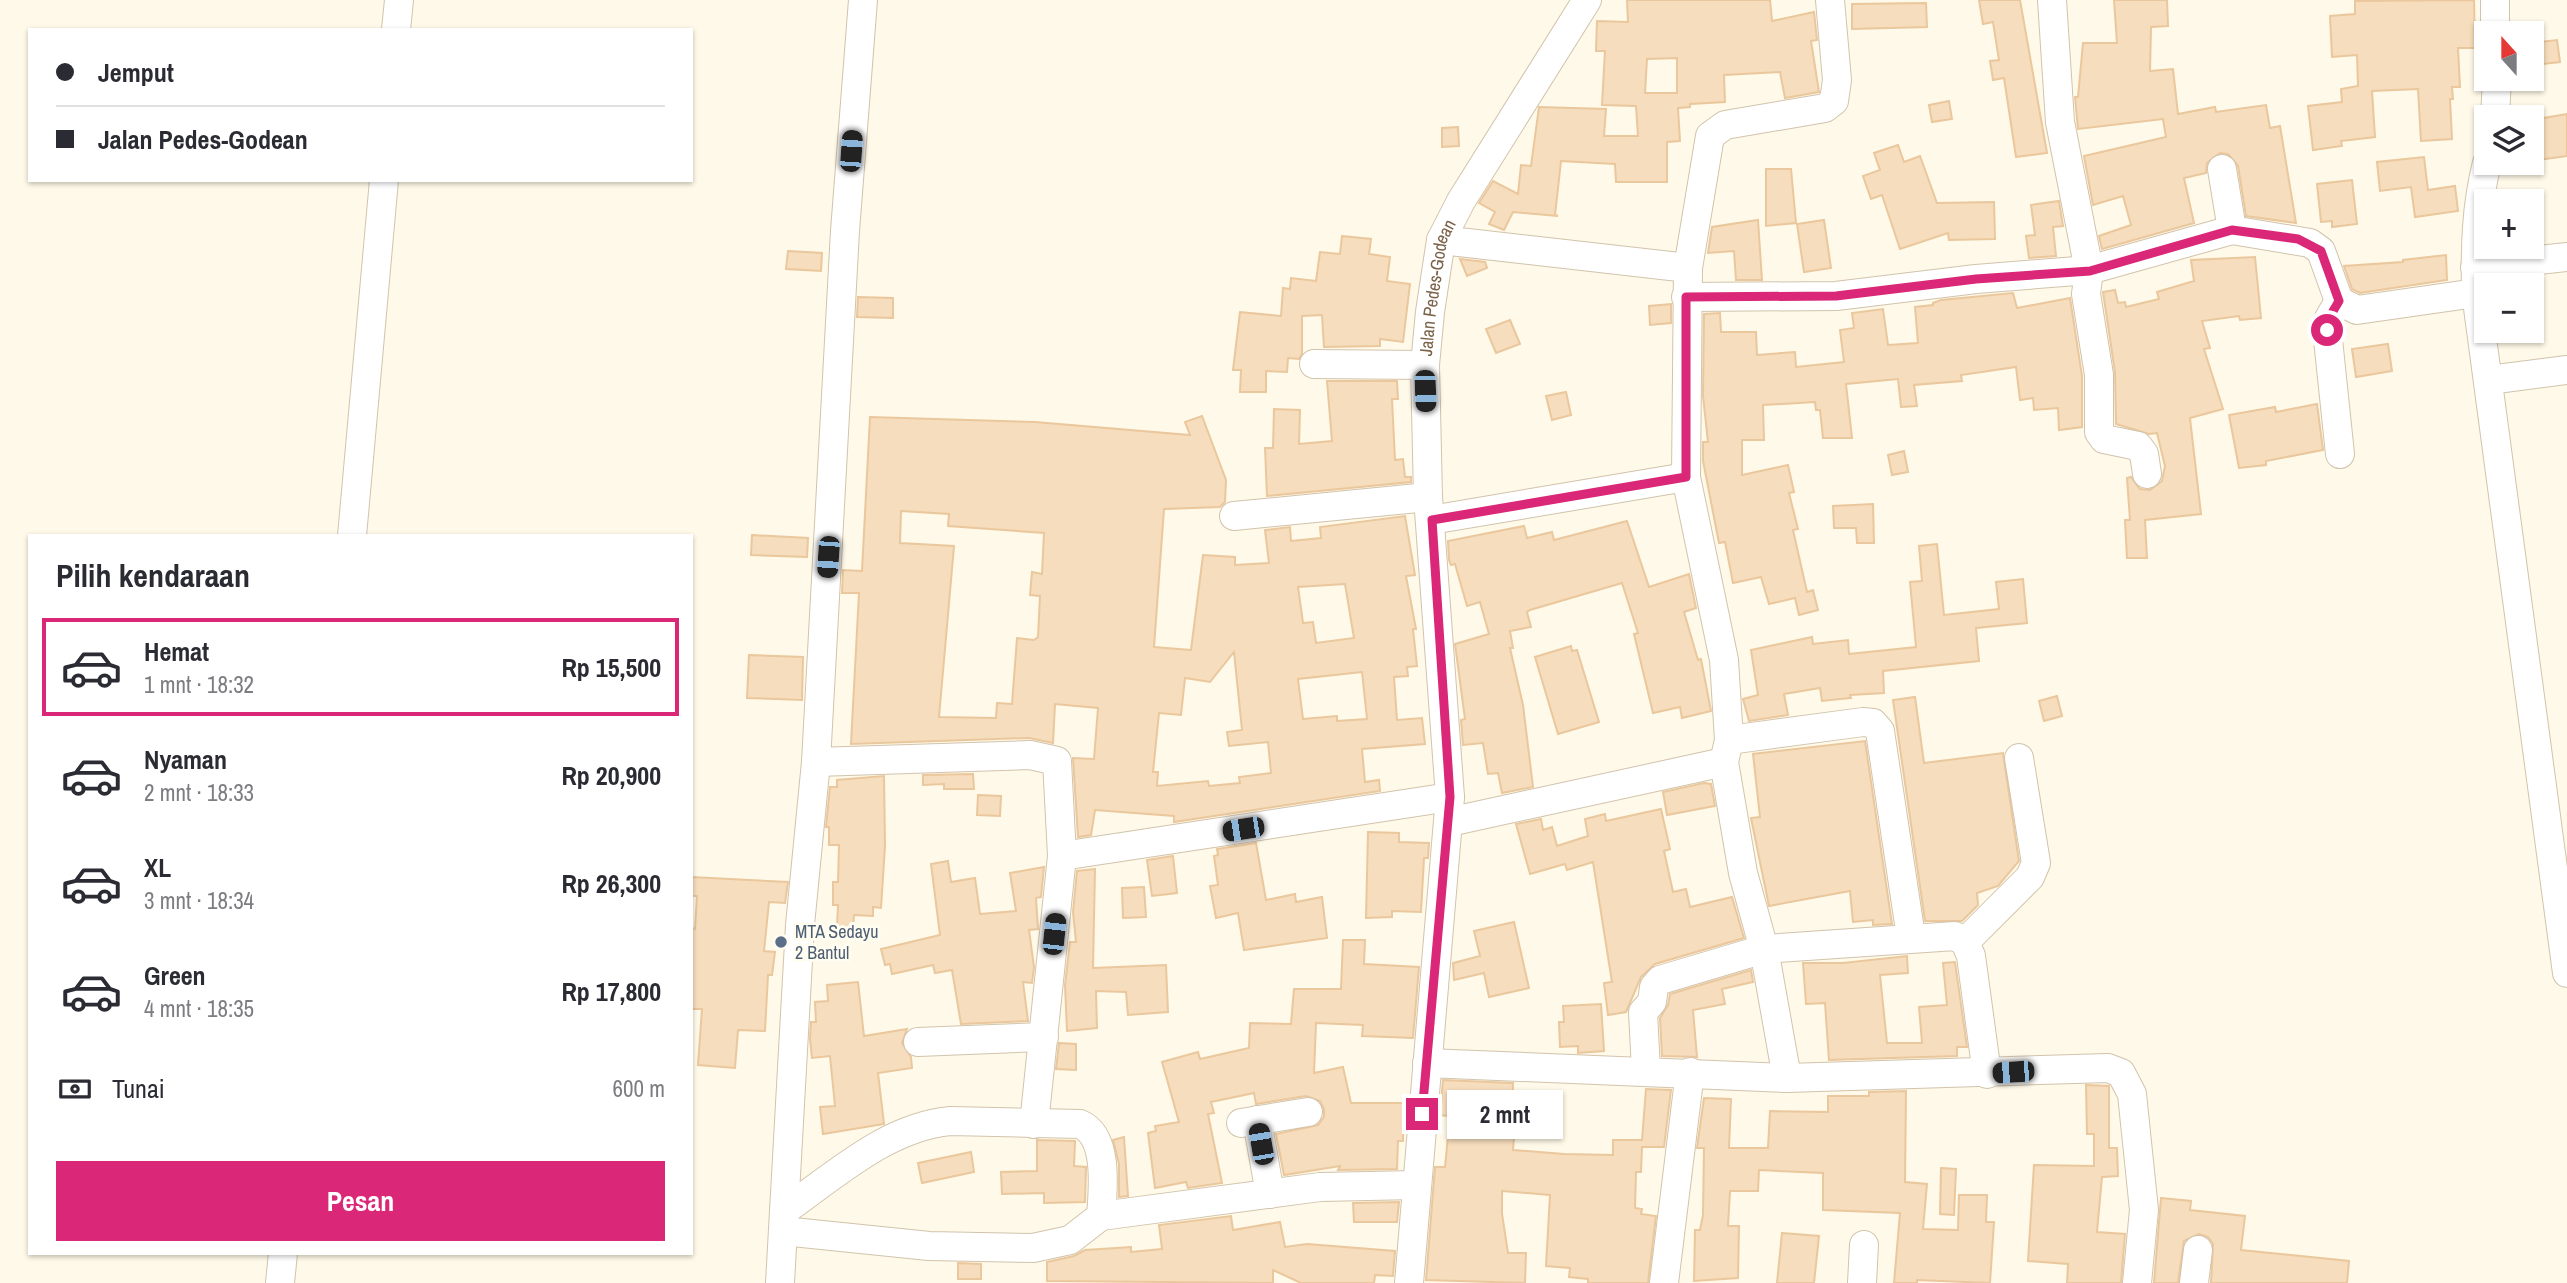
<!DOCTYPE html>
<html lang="id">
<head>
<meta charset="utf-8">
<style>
	:root { --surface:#fff; --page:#f7f7f7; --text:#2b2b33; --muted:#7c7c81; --line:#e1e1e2; --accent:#db2777 }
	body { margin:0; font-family:"Archivo Narrow",sans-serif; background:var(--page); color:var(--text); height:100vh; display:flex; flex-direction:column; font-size:26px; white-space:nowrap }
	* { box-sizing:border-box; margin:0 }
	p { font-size:23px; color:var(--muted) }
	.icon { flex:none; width:38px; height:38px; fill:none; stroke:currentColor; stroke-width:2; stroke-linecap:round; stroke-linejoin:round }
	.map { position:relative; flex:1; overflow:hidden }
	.details { position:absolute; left:28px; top:534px; width:665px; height:721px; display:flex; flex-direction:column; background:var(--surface); border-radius:0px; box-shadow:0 2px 5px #0004 }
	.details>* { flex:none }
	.top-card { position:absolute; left:28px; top:28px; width:665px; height:154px; border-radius:0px; box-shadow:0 2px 5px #0004; display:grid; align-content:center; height:154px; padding:0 28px; background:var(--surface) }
	.needle { width:46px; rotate:339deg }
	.controls { position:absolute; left:2474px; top:21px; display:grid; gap:14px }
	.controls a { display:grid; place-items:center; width:70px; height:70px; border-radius:0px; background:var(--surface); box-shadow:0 2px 5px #0004; font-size:35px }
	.end { position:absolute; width:32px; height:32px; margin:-16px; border:9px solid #db2777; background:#fff; box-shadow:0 0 0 4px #fff }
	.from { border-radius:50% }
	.bubble { position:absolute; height:49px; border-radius:0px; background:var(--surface); box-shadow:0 2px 5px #0004; font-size:23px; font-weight:800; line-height:49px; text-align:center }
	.car { position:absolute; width:21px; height:42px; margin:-21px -10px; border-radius:9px; box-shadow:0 0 5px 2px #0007; background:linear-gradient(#222 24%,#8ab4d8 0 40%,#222 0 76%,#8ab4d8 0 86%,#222 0) }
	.top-card b { display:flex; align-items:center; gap:24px; height:66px; font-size:26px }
	.top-card b+b { border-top:2px solid var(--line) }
	.top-card i { width:18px; height:18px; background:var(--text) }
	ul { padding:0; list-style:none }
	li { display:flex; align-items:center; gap:21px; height:98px; margin:0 14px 10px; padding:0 14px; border:4px solid transparent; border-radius:0px }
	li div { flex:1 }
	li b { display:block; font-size:26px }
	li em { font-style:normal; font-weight:800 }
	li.current { border-color:var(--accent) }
	li>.icon { width:63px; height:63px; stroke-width:1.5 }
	h2 { padding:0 28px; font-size:32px; line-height:84px }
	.pay { display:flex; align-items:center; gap:18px; height:77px; padding:0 28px; font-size:26px }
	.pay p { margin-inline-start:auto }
	.cta { display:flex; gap:14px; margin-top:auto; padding:14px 28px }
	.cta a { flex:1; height:80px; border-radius:0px; background:var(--accent); color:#fff; font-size:28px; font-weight:800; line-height:80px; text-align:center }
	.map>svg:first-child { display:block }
	.building { fill:#f6ddbd; stroke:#eac79c; stroke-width:2; fill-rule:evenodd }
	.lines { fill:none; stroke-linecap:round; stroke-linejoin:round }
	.minor-casing { stroke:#d2c3ac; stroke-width:30 }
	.minor { stroke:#fff; stroke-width:28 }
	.route { stroke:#db2777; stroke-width:9 }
	.service-dot { fill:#5c6f8a; stroke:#fffcf0; stroke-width:2.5 }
	.labels { text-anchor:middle; stroke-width:6; stroke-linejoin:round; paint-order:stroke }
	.street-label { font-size:18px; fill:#7b6349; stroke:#fffcf0 }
	.service-label { font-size:18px; fill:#4e5e75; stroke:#fffcf0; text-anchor:start }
</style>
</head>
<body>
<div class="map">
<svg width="2567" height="1283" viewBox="0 0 2567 1283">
	<rect width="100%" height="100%" fill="#fef9e8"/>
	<path class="building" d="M1627,0H1770L1772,21L1814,12L1817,40L1811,41L1819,92L1785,98L1780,72L1724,75L1725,102L1690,104V107L1678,108L1680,141L1667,142V182H1616L1615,164L1561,161L1555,215L1558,216L1513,212L1504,230L1489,224L1495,212L1479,203L1493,181L1518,194L1521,165L1531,166L1539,107L1606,109L1604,136H1638L1636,106L1602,105L1605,51H1596L1597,21L1628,22ZM1677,58V93H1645L1647,59Z
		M1979,0H2020L2047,153L2016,157L2004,78L1993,80L1990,61L1999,60L1993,22L1983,24Z
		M2114,0H2167L2168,26L2151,27L2150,71L2173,69L2178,114L2215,107L2216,112L2266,105L2270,128L2280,126L2296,223L2246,216L2238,166L2228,154L2220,153L2207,163L2206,173L2184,178L2194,223L2102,249L2099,236L2131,225L2123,196L2093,205L2084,156L2166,137L2163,119L2078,129L2075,97H2078L2083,43H2117Z
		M2474,0L2475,48H2458L2460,87H2452L2453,99H2450L2452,139L2421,141L2418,89L2372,91L2375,137L2341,141L2342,146L2313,150L2308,106L2342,102L2341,89L2358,86L2357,55L2332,57L2330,16L2355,14V1Z
		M1926,3L1927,27L1852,29V4Z
		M2557,40L2560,62L2532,65V43Z
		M1949,101L1952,119L1932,122L1929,105Z
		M2567,114V156L2532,161V120Z
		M1458,127L1459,146L1442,147V128Z
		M1898,145L1904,162L1920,156L1937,203L1994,202L1995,239L1949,240L1948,233L1900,249L1882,195L1871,199L1863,176L1880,170L1874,153Z
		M2424,157L2428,190L2455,186L2458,211L2415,217L2411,187L2380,191L2377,162Z
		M1766,169H1791L1796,223L1766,226Z
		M2352,180L2357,224L2332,227V221L2321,222L2317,184Z
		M2059,201L2063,226L2053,227L2056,256L2029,258L2026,236L2035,235L2031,205Z
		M1758,220L1762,280H1736L1734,251L1708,253L1712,227Z
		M1824,220L1831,268L1804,272L1797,224Z
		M1342,236L1371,239L1369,254L1390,257L1387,281L1410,284L1403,342L1380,339V346L1324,347L1322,315L1302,316V354L1299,359L1288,358L1287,372L1266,371V392H1240L1241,370H1233L1240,312L1281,316L1283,288L1290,289L1291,278L1316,281L1320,252L1340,254Z
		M788,251L822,253L821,271L786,269Z
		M2446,255L2447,280L2360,293L2352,289L2344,266L2403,262V260Z
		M2255,257L2261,318L2240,320L2239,316L2202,321L2210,348L2204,349L2223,409L2190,418L2201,514L2145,520L2147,558H2127L2125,520H2130L2127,478L2131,477L2140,489L2150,490L2162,481L2165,466L2157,433L2149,434L2116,424L2115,372L2103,292L2115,290L2118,303L2125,302L2126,307L2159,299L2157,292L2194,281L2191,260Z
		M1460,259L1485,262L1487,268L1467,276Z
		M2013,293L2017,308L2070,298L2082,376V427L2059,430L2058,408L2034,410L2033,398L2020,400L2016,367L1961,375L1962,381L1914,385L1917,406L1901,407L1898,379L1846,384L1852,438H1823L1820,410H1816L1815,402L1763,405L1764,440H1742V475L1788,465L1794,492L1789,493L1798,529L1793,530L1807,592L1813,590L1818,610L1799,615L1795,598L1769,604L1761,577L1733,583L1725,542L1719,543L1703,461V442H1708L1703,396L1704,314L1720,313L1721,332H1756L1757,355L1795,352L1796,367L1844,362L1840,330L1854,328L1852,313L1883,309L1888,345L1918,343L1915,307L1933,305V303L1941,300Z
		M858,297L893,298V318L857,317Z
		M1671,304V323L1650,325L1649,306Z
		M1510,320L1520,344L1496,353L1486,329Z
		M2388,344L2392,371L2356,377L2352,349Z
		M1327,381H1397L1398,399H1392L1395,460L1403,459L1405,477H1411V482L1267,496L1265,448H1273L1274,409L1300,410L1299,444L1332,441Z
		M1566,392L1571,415L1552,420L1546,396Z
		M2317,404L2323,450L2266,461V465L2239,468L2229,415L2275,407L2276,412Z
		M1202,416L1226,480L1225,502L1220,507L1164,509L1154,647L1191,650L1203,555L1235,557V565L1269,563L1265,530L1290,527L1291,541L1321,538L1320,527L1405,516L1415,575L1406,576L1416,629H1413L1417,666L1407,667L1408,676L1394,677L1397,720L1422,718L1425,744L1362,749L1365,782L1379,780L1380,791L1174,822V816L1095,810L1091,835L1078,837L1073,758L1094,759L1098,708L1055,704L1053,743L1029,738L851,744L859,593H842L843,570L862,571L870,417L1035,422L1190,435L1185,422ZM901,511L949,514L948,526L1044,533L1042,574L1032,572L1030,595L1040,596L1038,637L1034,640L1017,638L1012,704L997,703L996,718L939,717L954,546L900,543ZM1345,584L1354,638L1316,643L1313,622L1303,623L1298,587ZM1234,652L1242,730L1227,732L1229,746L1268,742L1271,773L1239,777L1240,783L1209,786L1208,781L1157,786L1158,772H1153L1159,713L1181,715L1185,678L1210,682ZM1362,672L1367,719L1337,721V716L1303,719L1298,679Z
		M1904,451L1908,472L1892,475L1888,455Z
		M1873,504L1874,543H1857L1856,528H1834L1833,506Z
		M1627,521L1649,587L1689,574L1696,608L1684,612L1698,660L1701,659L1711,711L1682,718L1680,707L1653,713L1634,634L1638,633L1622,583L1530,610L1527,612L1531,627L1510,631L1513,648H1510L1523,705L1533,787L1502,793L1498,773L1488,774L1483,743L1463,745L1461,720L1465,719L1455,644L1489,634L1480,602L1467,606L1455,564L1451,565L1449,560L1448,541L1524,526L1527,538L1552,532L1554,540Z
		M752,535L808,538L807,557L751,555Z
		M1937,544L1944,615L1999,609L1996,582L2023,579L2027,623L1976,628L1979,661L1883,671L1884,693L1850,695L1851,698L1822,701L1820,688L1784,694L1788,715L1749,721L1743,699L1758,695L1751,650L1812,637L1813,644L1848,640L1849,654L1916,647L1910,582L1922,581L1919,546Z
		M1571,646L1572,651L1577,650L1599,722L1558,734L1535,657Z
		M749,655L803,657L802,700L747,698Z
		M2057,696L2062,716L2044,721L2039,701Z
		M1915,697L1924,763L2003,753L2019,861L1998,886L1977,893L1978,905L1962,921H1925L1893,700Z
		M1865,741L1892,924L1873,925V920L1853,922L1850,891L1769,906L1751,818L1760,817L1753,754Z
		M973,774L974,789H944V784L923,785V775Z
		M884,776L885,846L881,908L873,907V916L854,915L853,927L837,926L838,905H833V882H838L839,845H829V827H826L830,787H837V780Z
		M1704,783L1711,784L1715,806L1667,815L1663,792Z
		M978,795L1001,796L1000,816L977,815Z
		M1661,809L1670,849L1664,851L1673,892L1686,889L1690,907L1732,897L1744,938L1655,964L1641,977L1626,1012L1608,1015L1604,983L1612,982L1593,862L1567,870L1565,864L1530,874L1516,824L1541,819L1543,830L1552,827L1557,846L1588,836L1585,819L1605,814L1606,821Z
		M1368,832L1399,833V842L1429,843L1428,858H1424L1421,912L1392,911V917L1366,918Z
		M1256,843L1266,900L1295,894L1296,902L1322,897L1327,938L1244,950L1238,913L1216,918L1210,886L1218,885L1214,856L1218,855L1217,849Z
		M1173,856L1177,893L1152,896L1147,860Z
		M948,861L951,882L975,878L980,914L1016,911L1010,873L1044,867L1041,897L1036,898L1038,929L1029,930L1034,967L1032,983L1023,982L1028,1021L961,1024L952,970L935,973L933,965L892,974L890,964L885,965L881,949L940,935L931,864Z
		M1095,869L1093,968L1166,965L1168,1012L1128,1015L1126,992L1096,991L1097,1028L1067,1031L1065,985L1070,942H1076L1073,912L1077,871Z
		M691,877L788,882L785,903L769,902L764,951L775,952L772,975H768L765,1031L738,1030L735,1068L698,1065L702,1009H691V928L695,929L697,896H691Z
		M1144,887L1146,917L1123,918L1122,888Z
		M1514,922L1529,988L1489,997L1484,973L1454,980L1453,963L1480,956L1474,931Z
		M1343,940H1365L1364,964L1419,967L1413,1038L1362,1036L1363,1025L1316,1023L1314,1073L1343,1067L1351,1103H1403V1141H1398L1397,1169L1338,1170L1340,1166L1284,1175L1276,1134L1318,1125L1324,1117V1109L1320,1101L1306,1096L1256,1104L1254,1093L1211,1102L1214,1113L1208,1114L1222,1183L1188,1188L1186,1182L1155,1188L1148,1133L1156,1131L1155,1126L1179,1122L1162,1062L1198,1052L1200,1059L1249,1048L1250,1023L1291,1024L1294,989H1341Z
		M1907,956L1908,973L1880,975L1887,1043H1922L1919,1007L1947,1005L1943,963L1955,962L1967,1047H1957V1056L1829,1060L1825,1003L1806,1004L1803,963H1843Z
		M1751,970L1753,982L1722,989L1725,1004L1693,1010L1697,1057L1662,1056L1660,1018L1668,1005L1670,994Z
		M858,982L864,1036L907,1029L902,1043L911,1057L912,1068L878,1073L884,1124L823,1134L820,1107L835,1106L830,1056L812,1058L810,1039L811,1022H816L815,1002L828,1001L827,985Z
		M1601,1004L1604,1051L1578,1053V1046L1560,1047L1559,1022H1564L1563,1006Z
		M1059,1043L1076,1044V1070L1056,1069Z
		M1443,1080L1513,1083L1511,1137H1514L1513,1150L1564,1154L1613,1155V1140H1642L1646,1089L1671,1090L1664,1147H1642L1641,1172H1636L1635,1208L1642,1209L1641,1214L1656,1216L1648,1283H1588V1279L1569,1277L1570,1268L1546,1266L1550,1195L1502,1191V1214L1508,1253H1526L1525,1283L1426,1280L1435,1167H1445L1450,1116L1440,1115Z
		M2086,1085L2109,1086V1148H2117L2118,1176L2102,1177L2097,1232L2125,1234L2121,1283H2067L2068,1264L2028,1261L2034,1165L2094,1166V1134H2087Z
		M1906,1091L1905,1182L1927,1184L1923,1229L1958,1230L1959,1195H1987L1986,1222H1994L1990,1283L1917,1280V1283H1894L1900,1213L1823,1210V1173L1759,1170L1758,1191H1730L1728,1226H1739L1738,1278L1694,1281L1695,1230H1700L1703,1215L1704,1148H1697L1704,1098L1731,1099L1729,1148H1768L1770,1111L1828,1112V1096H1869V1092Z
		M1124,1137L1128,1196L1119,1197V1164L1113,1140Z
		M1037,1140L1075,1141L1074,1166L1086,1167L1085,1202L1044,1203V1193L1002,1194L1001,1172L1037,1171Z
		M971,1152L974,1172L922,1183L918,1163Z
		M1941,1168L1956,1169L1954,1215L1940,1214Z
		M2161,1198L2191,1201L2190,1210L2245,1216L2241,1250L2349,1261L2347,1283H2211L2213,1244L2208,1237L2199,1234L2184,1241L2178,1283H2154Z
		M1399,1202L1397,1222H1354L1353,1203Z
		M1231,1216L1233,1230L1280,1222L1285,1247L1307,1244L1395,1251L1393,1276L1375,1275L1374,1283H1301L1273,1270V1283L1047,1281V1262L1074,1256L1085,1250L1131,1247V1252L1162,1249L1159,1225Z
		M1782,1233L1819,1236L1814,1283H1777Z
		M958,1263L981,1264V1279H958Z"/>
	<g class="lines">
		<g class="minor-casing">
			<g id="minor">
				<path d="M2052,0L2060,122L2089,270L2086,294L2099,375V432L2104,439L2138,446L2144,454L2147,474"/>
				<path d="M2495,0V33"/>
				<path d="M396,30L399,0"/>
				<path d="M2495,117L2497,79"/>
				<path d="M2487,163C2476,206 2475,248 2476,293L2567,973"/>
				<path d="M2222,169L2232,230"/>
				<path d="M1441,240L1688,268L1686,477L1724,660L1729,740L1724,762L1743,873L1764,949L1787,1078"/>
				<path d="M2475,267L2567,257"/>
				<path d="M1688,268L1710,136L1725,125L1825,108L1834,101L1837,80L1830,0"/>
				<path d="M1686,297L1836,296L1976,279L2089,270L2232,230L2310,243L2321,251L2339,301L2357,310L2476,293"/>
				<path d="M2339,301L2329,318L2327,330L2340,454"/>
				<path d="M1314,364L1425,365"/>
				<path d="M2489,380L2567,370"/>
				<path d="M1234,516L1428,497"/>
				<path d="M1431,520L1686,477"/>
				<path d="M352,536L384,180"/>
				<path d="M1729,740L1863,722L1873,723L1880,731L1911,937"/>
				<path d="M816,762L1030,755L1057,761L1062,856L1034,1124"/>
				<path d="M1449,822L1724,762"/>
				<path d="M1062,856L1450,797"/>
				<path d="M1965,942L2030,877L2036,863L2019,758"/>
				<path d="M918,1042L1044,1037"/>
				<path d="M1427,1063L1787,1078L2108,1068L2121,1073L2132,1094L2144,1210L2137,1283"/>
				<path d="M1646,1071L1643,1012L1652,1002L1654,987L1660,980L1764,949L1955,936L1965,942L1971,956L1987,1074"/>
				<path d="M1257,1120L1270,1194"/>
				<path d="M1241,1123L1308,1112"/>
				<path d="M1101,1216L1320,1187L1416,1185"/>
				<path d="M783,1231L929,1246L1033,1248L1070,1240L1101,1216C1103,1190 1109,1136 1080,1124L950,1121C887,1127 834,1176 784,1211"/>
				<path d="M280,1283L283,1253"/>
				<path d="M780,1283L800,925L816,762L845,231L863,0"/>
				<path id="s1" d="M1409,1283L1450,797L1428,497L1425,365L1430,312L1441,240L1461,201L1587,0"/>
				<path d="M1664,1283L1690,1072"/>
				<path d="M1862,1283L1864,1245"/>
				<path d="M2194,1283L2198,1250"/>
			</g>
		</g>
		<use href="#minor" class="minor"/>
	</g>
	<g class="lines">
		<path class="route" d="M1422,1114L1450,797L1432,520L1686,477V297L1836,296L1976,279L2090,271L2232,230L2298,239L2321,251L2339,301L2329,318L2327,330"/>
	</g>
	<circle class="service-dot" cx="781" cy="942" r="7"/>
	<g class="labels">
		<g class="street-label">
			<text dy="6" stroke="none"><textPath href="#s1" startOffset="999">Jalan Pedes-Godean</textPath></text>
		</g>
		<g class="service-label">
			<text x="795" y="938">MTA Sedayu<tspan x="795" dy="21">2 Bantul</tspan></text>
		</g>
	</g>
</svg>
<div class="controls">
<a><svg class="needle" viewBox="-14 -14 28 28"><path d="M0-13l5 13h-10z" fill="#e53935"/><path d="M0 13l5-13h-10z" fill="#7c7c81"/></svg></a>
<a><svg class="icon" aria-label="layers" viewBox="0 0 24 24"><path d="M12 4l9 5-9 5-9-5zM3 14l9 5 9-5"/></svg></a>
<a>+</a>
<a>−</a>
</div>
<i class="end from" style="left:2327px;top:330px"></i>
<i class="end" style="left:1422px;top:1114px"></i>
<div class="bubble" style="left:1447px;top:1090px;width:116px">2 mnt</div>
<i class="car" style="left:851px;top:151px;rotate:4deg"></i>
<i class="car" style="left:1425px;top:391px;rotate:178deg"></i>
<i class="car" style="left:828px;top:557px;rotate:184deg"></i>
<i class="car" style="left:1243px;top:829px;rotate:261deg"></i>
<i class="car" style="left:1054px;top:934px;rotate:6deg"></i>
<i class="car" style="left:2013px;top:1072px;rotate:266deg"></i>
<i class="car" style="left:1261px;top:1144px;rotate:350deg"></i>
<div class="top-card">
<b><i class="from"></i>Jemput</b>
<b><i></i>Jalan Pedes-Godean</b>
</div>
<section class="details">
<h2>Pilih kendaraan</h2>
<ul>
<li class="current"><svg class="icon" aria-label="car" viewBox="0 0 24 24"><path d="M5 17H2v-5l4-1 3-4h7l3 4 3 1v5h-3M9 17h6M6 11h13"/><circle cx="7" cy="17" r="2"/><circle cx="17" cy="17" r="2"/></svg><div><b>Hemat</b><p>1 mnt · 18:32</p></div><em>Rp 15,500</em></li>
<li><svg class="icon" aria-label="car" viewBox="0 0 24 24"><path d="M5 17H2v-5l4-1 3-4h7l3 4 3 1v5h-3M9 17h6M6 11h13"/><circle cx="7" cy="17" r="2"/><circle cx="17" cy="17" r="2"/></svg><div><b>Nyaman</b><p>2 mnt · 18:33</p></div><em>Rp 20,900</em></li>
<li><svg class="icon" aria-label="car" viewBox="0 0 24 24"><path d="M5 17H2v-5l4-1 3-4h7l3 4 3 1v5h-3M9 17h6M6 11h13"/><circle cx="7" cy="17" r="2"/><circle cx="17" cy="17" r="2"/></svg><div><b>XL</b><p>3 mnt · 18:34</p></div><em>Rp 26,300</em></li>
<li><svg class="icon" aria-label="car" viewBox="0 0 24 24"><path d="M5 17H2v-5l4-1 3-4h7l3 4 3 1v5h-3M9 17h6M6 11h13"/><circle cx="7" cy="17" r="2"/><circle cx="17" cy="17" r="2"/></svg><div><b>Green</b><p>4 mnt · 18:35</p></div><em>Rp 17,800</em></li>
</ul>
<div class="pay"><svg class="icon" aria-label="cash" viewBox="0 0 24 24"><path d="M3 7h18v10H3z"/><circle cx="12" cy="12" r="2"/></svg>Tunai<p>600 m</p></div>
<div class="cta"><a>Pesan</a></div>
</section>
</div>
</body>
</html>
